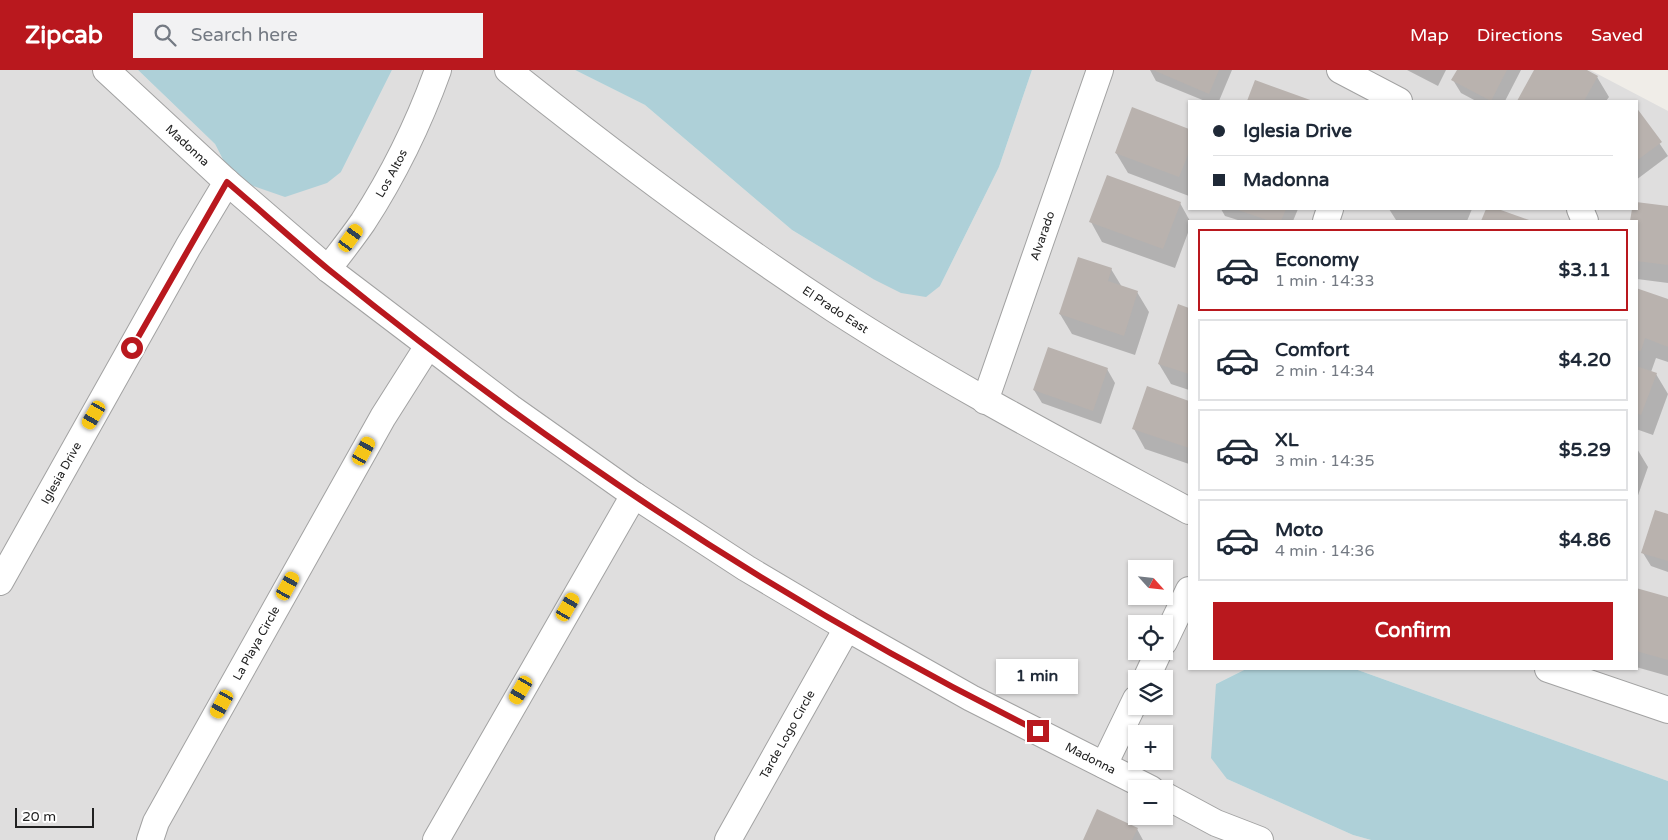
<!DOCTYPE html>
<html lang="en">
<head>
<meta charset="utf-8">
<style>
	:root { --surface:#fff; --page:#f2f2f3; --text:#1f2937; --muted:#747a83; --line:#e0e1e3; --accent:#b9181e }
	body { margin:0; font-family:"Varela Round",sans-serif; background:var(--page); color:var(--text); height:100vh; display:flex; flex-direction:column; font-size:19px; white-space:nowrap }
	* { box-sizing:border-box; margin:0 }
	p { font-size:16px; color:var(--muted) }
	.icon { flex:none; width:28px; height:28px; fill:none; stroke:currentColor; stroke-width:2; stroke-linecap:round; stroke-linejoin:round }
	.map { position:relative; flex:1; overflow:hidden }
	.panel { position:absolute; left:1188px; top:150px; width:450px; height:450px; display:flex; flex-direction:column; background:var(--surface); border-radius:0px; box-shadow:0 1px 4px #0004 }
	.panel>* { flex:none }
	.top-card { position:absolute; left:1188px; top:30px; width:450px; height:110px; border-radius:0px; box-shadow:0 1px 4px #0004; display:grid; align-content:center; height:110px; padding:0 25px; background:var(--surface) }
	.needle { width:32px; rotate:117deg }
	.buttons { position:absolute; left:1128px; top:490px; display:grid; gap:10px }
	.buttons a { display:grid; place-items:center; width:45px; height:45px; border-radius:0px; background:var(--surface); box-shadow:0 1px 4px #0004; font-size:25px }
	.scale { position:absolute; left:15px; bottom:12px; width:79px; box-sizing:border-box; padding-left:5px; border:2px solid #212121; border-top:0; font-size:14px; line-height:18px; white-space:nowrap; color:#212121; -webkit-text-stroke:4px #fff; paint-order:stroke }
	.end { position:absolute; width:22px; height:22px; margin:-11px; border:6px solid #b9181e; background:#fff; box-shadow:0 0 0 2px #fff }
	.from { border-radius:50% }
	.bubble { position:absolute; height:35px; border-radius:0px; background:var(--surface); box-shadow:0 1px 4px #0004; font-size:16px; font-weight:800; line-height:35px; text-align:center }
	.car { position:absolute; width:15px; height:30px; margin:-15px -8px; border-radius:6px; box-shadow:0 0 4px 1px #0007; background:linear-gradient(#f5c518 24%,#345 0 40%,#f5c518 0 76%,#345 0 86%,#f5c518 0) }
	.top-card b { display:flex; align-items:center; gap:18px; height:48px; font-size:19px }
	.top-card b+b { border-top:1px solid var(--line) }
	.top-card i { width:12px; height:12px; background:var(--text) }
	ul { padding:9px 0 0; list-style:none }
	li { display:flex; align-items:center; gap:15px; height:82px; margin:0 10px 8px; padding:0 15px; border:2px solid var(--line); border-radius:0px }
	li div { flex:1 }
	li b { display:block; font-size:19px }
	li em { font-style:normal; font-weight:800 }
	li.selected { border-color:var(--accent) }
	li>.icon { width:45px; height:45px; stroke-width:1.5 }
	.button { display:flex; gap:10px; margin-top:auto; padding:10px 25px }
	.button a { flex:1; height:58px; border-radius:0px; background:var(--accent); color:#fff; font-size:20px; font-weight:800; line-height:58px; text-align:center }
	header { display:flex; align-items:center; gap:30px; box-sizing:border-box; height:70px; padding:0 25px; background:var(--accent); color:#fff }
	header strong { font-size:24px }
	nav { display:flex; gap:28px; margin-inline-start:auto; font-size:18px }
	.search { width:350px; height:45px; background:var(--page); display:flex; align-items:center; gap:12px; box-sizing:border-box; padding:0 18px; border-radius:0px; color:var(--muted); font-size:19px }
	.map>svg:first-child { display:block }
	.residential { fill:#dfdede; fill-rule:evenodd }
	.water { fill:#aed0d8 }
	.shadow { fill:#0003 }
	.building { fill:#b9b2ae }
	.lines { fill:none; stroke-linecap:round; stroke-linejoin:round }
	.minor-casing { stroke:#a2a2a2; stroke-width:28 }
	.minor { stroke:#fff; stroke-width:26 }
	.route { stroke:#b9181e; stroke-width:6 }
	.labels { text-anchor:middle; stroke-width:5; stroke-linejoin:round; paint-order:stroke }
	.street-label { font-size:12px; fill:#212121; stroke:#fff }
</style>
</head>
<body>
<header>
<strong>Zipcab</strong>
<div class="search"><svg class="icon" aria-label="search" viewBox="0 0 24 24"><circle cx="10" cy="10" r="6"/><path d="M15 15l6 6"/></svg>Search here</div>
<nav><a>Map</a><a>Directions</a><a>Saved</a></nav>
</header>
<div class="map">
<svg width="1668" height="770" viewBox="0 0 1668 770">
	<rect width="100%" height="100%" fill="#f0ede8"/>
	<path class="residential" d="M0,0H138L215,74L233,109L341,102L392,0H575L645,35L792,160L873,209L940,216L999,97L1032,0H1590L1668,41V711L1355,599H1636V151H1189V599H1246L1216,614L1227,709L1353,765L1371,770H0ZM1189,31H1636V139H1189ZM1136,499H1164V526H1136ZM1136,554H1164V581H1136ZM1136,609H1164V636H1136ZM1136,664H1164V691H1136ZM1136,719H1164V746H1136Z"/>
	<path class="water" d="M138,0H392L341,102L327,113L285,127L233,109L215,74Z
		M575,0H1032L999,97L940,216L926,227L901,223L873,209L792,160L645,35Z
		M1246,599H1355L1668,711V770H1371L1353,765L1227,709L1211,688L1216,614Z"/>
	<path class="shadow" d="M1150,0H1232L1219,31H1205L1156,11Z
		M1407,0H1446L1438,16Z
		M1458,0H1521L1505,31H1476L1461,23L1453,10Z
		M1535,0H1585L1597,7L1609,27L1606,31H1518Z
		M1255,12L1310,31H1248Z
		M1636,39L1668,86L1636,110Z
		M1189,60V126L1128,103L1116,83Z
		M1180,133L1190,151H1189V160L1175,198L1102,172L1091,152Z
		M1668,138V213L1637,209L1636,151H1631L1633,139Z
		M1221,139H1298L1293,151H1241L1225,146Z
		M1389,139H1472L1467,151H1398L1396,150Z
		M1487,139H1494L1529,151H1482Z
		M1111,199L1122,217L1137,222L1149,242L1135,285L1072,264L1060,244Z
		M1636,219L1668,231V292L1656,288L1651,302L1656,304L1668,324L1653,365L1636,359Z
		M1189,239V320L1171,314L1159,294Z
		M1107,299L1115,313L1101,354L1042,333L1034,320Z
		M1189,332V394L1145,379L1134,359Z
		M1636,377L1648,397L1636,431Z
		M1668,445V502L1651,496L1643,483Z
		M1636,519L1668,529V606L1636,597Z
		M1137,759L1143,770H1084Z"/>
	<path class="building" d="M1153,0H1219L1209,24Z
		M1457,0H1507L1491,31L1451,10Z
		M1534,0H1587L1598,6L1584,31H1517Z
		M1255,10L1313,31H1247Z
		M1132,37L1189,59V82L1179,107L1115,83Z
		M1636,37L1662,72L1636,91Z
		M1107,105L1181,132L1163,179L1089,152Z
		M1636,132L1668,136V195L1636,191V151H1630L1632,139H1636Z
		M1235,139H1286L1281,151H1270Z
		M1486,139H1498L1532,151H1481Z
		M1078,187L1112,198L1108,211L1138,221L1124,266L1059,244Z
		M1636,218L1668,229V277L1645,268L1641,281L1636,280Z
		M1178,234L1189,238V304L1158,294Z
		M1048,277L1108,298L1093,341L1033,320Z
		M1636,296L1657,303L1641,345L1636,343Z
		M1147,316L1189,331V378L1132,359Z
		M1655,440L1668,444V491L1641,483Z
		M1636,518L1668,527V590L1636,581Z
		M1097,739L1138,758L1132,770H1083Z"/>
	<g class="lines">
		<g class="minor-casing">
			<g id="minor">
				<path id="s1" d="M106,0L227,112L328,199L511,338L634,425L746,498L847,558L971,628L1151,719"/>
				<path id="s2" d="M508,0C613,84 721,165 834,239C948,313 1069,376 1189,441"/>
				<path d="M1340,0L1399,31"/>
				<path d="M1580,139L1585,151"/>
				<path d="M1326,151L1330,139"/>
				<path id="s3" d="M328,199C340,183 352,168 363,152C394,104 419,53 438,0"/>
				<path id="s4" d="M985,331L1100,0"/>
				<path id="s5" d="M0,512L188,177L227,112"/>
				<path d="M1164,572L1189,520"/>
				<path d="M1548,599L1668,640"/>
				<path d="M1146,609L1159,581"/>
				<path d="M1104,695L1136,629"/>
				<path d="M1164,725L1216,753L1260,770"/>
				<path id="s6" d="M150,770L156,752L383,347L428,276"/>
				<path d="M436,770L634,425"/>
				<path id="s7" d="M728,770L847,558"/>
			</g>
		</g>
		<use href="#minor" class="minor"/>
	</g>
	<g class="lines">
		<path class="route" d="M132,278L227,112C261,141 294,171 328,199C547,377 785,535 1038,661"/>
	</g>
	<g class="labels">
		<g class="street-label">
			<text dy="4" stroke="none"><textPath href="#s1" startOffset="111">Madonna</textPath></text>
			<text dy="4" stroke="none"><textPath href="#s3" startOffset="115">Los Altos</textPath></text>
			<text dy="4" stroke="none"><textPath href="#s4" startOffset="175">Alvarado</textPath></text>
			<text dy="4" stroke="none"><textPath href="#s2" startOffset="406">El Prado East</textPath></text>
			<text dy="4" stroke="none"><textPath href="#s5" startOffset="125">Iglesia Drive</textPath></text>
			<text dy="4" stroke="none"><textPath href="#s6" startOffset="224">La Playa Circle</textPath></text>
			<text dy="4" stroke="none"><textPath href="#s7" startOffset="121">Tarde Logo Circle</textPath></text>
			<text dy="4" stroke="none"><textPath href="#s1" startOffset="1206">Madonna</textPath></text>
		</g>
	</g>
</svg>
<div class="buttons">
<a><svg class="needle" viewBox="-14 -14 28 28"><path d="M0-13l5 13h-10z" fill="#e53935"/><path d="M0 13l5-13h-10z" fill="#747a83"/></svg></a>
<a><svg class="icon" aria-label="locate" viewBox="0 0 24 24"><circle cx="12" cy="12" r="6"/><path d="M12 2v4M12 18v4M2 12h4M18 12h4"/></svg></a>
<a><svg class="icon" aria-label="layers" viewBox="0 0 24 24"><path d="M12 4l9 5-9 5-9-5zM3 14l9 5 9-5"/></svg></a>
<a>+</a>
<a>−</a>
</div>
<div class="scale">20 m</div>
<i class="end from" style="left:132px;top:278px"></i>
<i class="end" style="left:1038px;top:661px"></i>
<div class="bubble" style="left:996px;top:589px;width:82px">1 min</div>
<i class="car" style="left:351px;top:168px;rotate:36deg"></i>
<i class="car" style="left:94px;top:345px;rotate:210deg"></i>
<i class="car" style="left:364px;top:381px;rotate:29deg"></i>
<i class="car" style="left:288px;top:516px;rotate:29deg"></i>
<i class="car" style="left:568px;top:537px;rotate:30deg"></i>
<i class="car" style="left:521px;top:620px;rotate:210deg"></i>
<i class="car" style="left:222px;top:634px;rotate:209deg"></i>
<div class="top-card">
<b><i class="from"></i>Iglesia Drive</b>
<b><i></i>Madonna</b>
</div>
<section class="panel">
<ul>
<li class="selected"><svg class="icon" aria-label="car" viewBox="0 0 24 24"><path d="M5 17H2v-5l4-1 3-4h7l3 4 3 1v5h-3M9 17h6M6 11h13"/><circle cx="7" cy="17" r="2"/><circle cx="17" cy="17" r="2"/></svg><div><b>Economy</b><p>1 min · 14:33</p></div><em>$3.11</em></li>
<li><svg class="icon" aria-label="car" viewBox="0 0 24 24"><path d="M5 17H2v-5l4-1 3-4h7l3 4 3 1v5h-3M9 17h6M6 11h13"/><circle cx="7" cy="17" r="2"/><circle cx="17" cy="17" r="2"/></svg><div><b>Comfort</b><p>2 min · 14:34</p></div><em>$4.20</em></li>
<li><svg class="icon" aria-label="car" viewBox="0 0 24 24"><path d="M5 17H2v-5l4-1 3-4h7l3 4 3 1v5h-3M9 17h6M6 11h13"/><circle cx="7" cy="17" r="2"/><circle cx="17" cy="17" r="2"/></svg><div><b>XL</b><p>3 min · 14:35</p></div><em>$5.29</em></li>
<li><svg class="icon" aria-label="car" viewBox="0 0 24 24"><path d="M5 17H2v-5l4-1 3-4h7l3 4 3 1v5h-3M9 17h6M6 11h13"/><circle cx="7" cy="17" r="2"/><circle cx="17" cy="17" r="2"/></svg><div><b>Moto</b><p>4 min · 14:36</p></div><em>$4.86</em></li>
</ul>
<div class="button"><a>Confirm</a></div>
</section>
</div>
</body>
</html>
